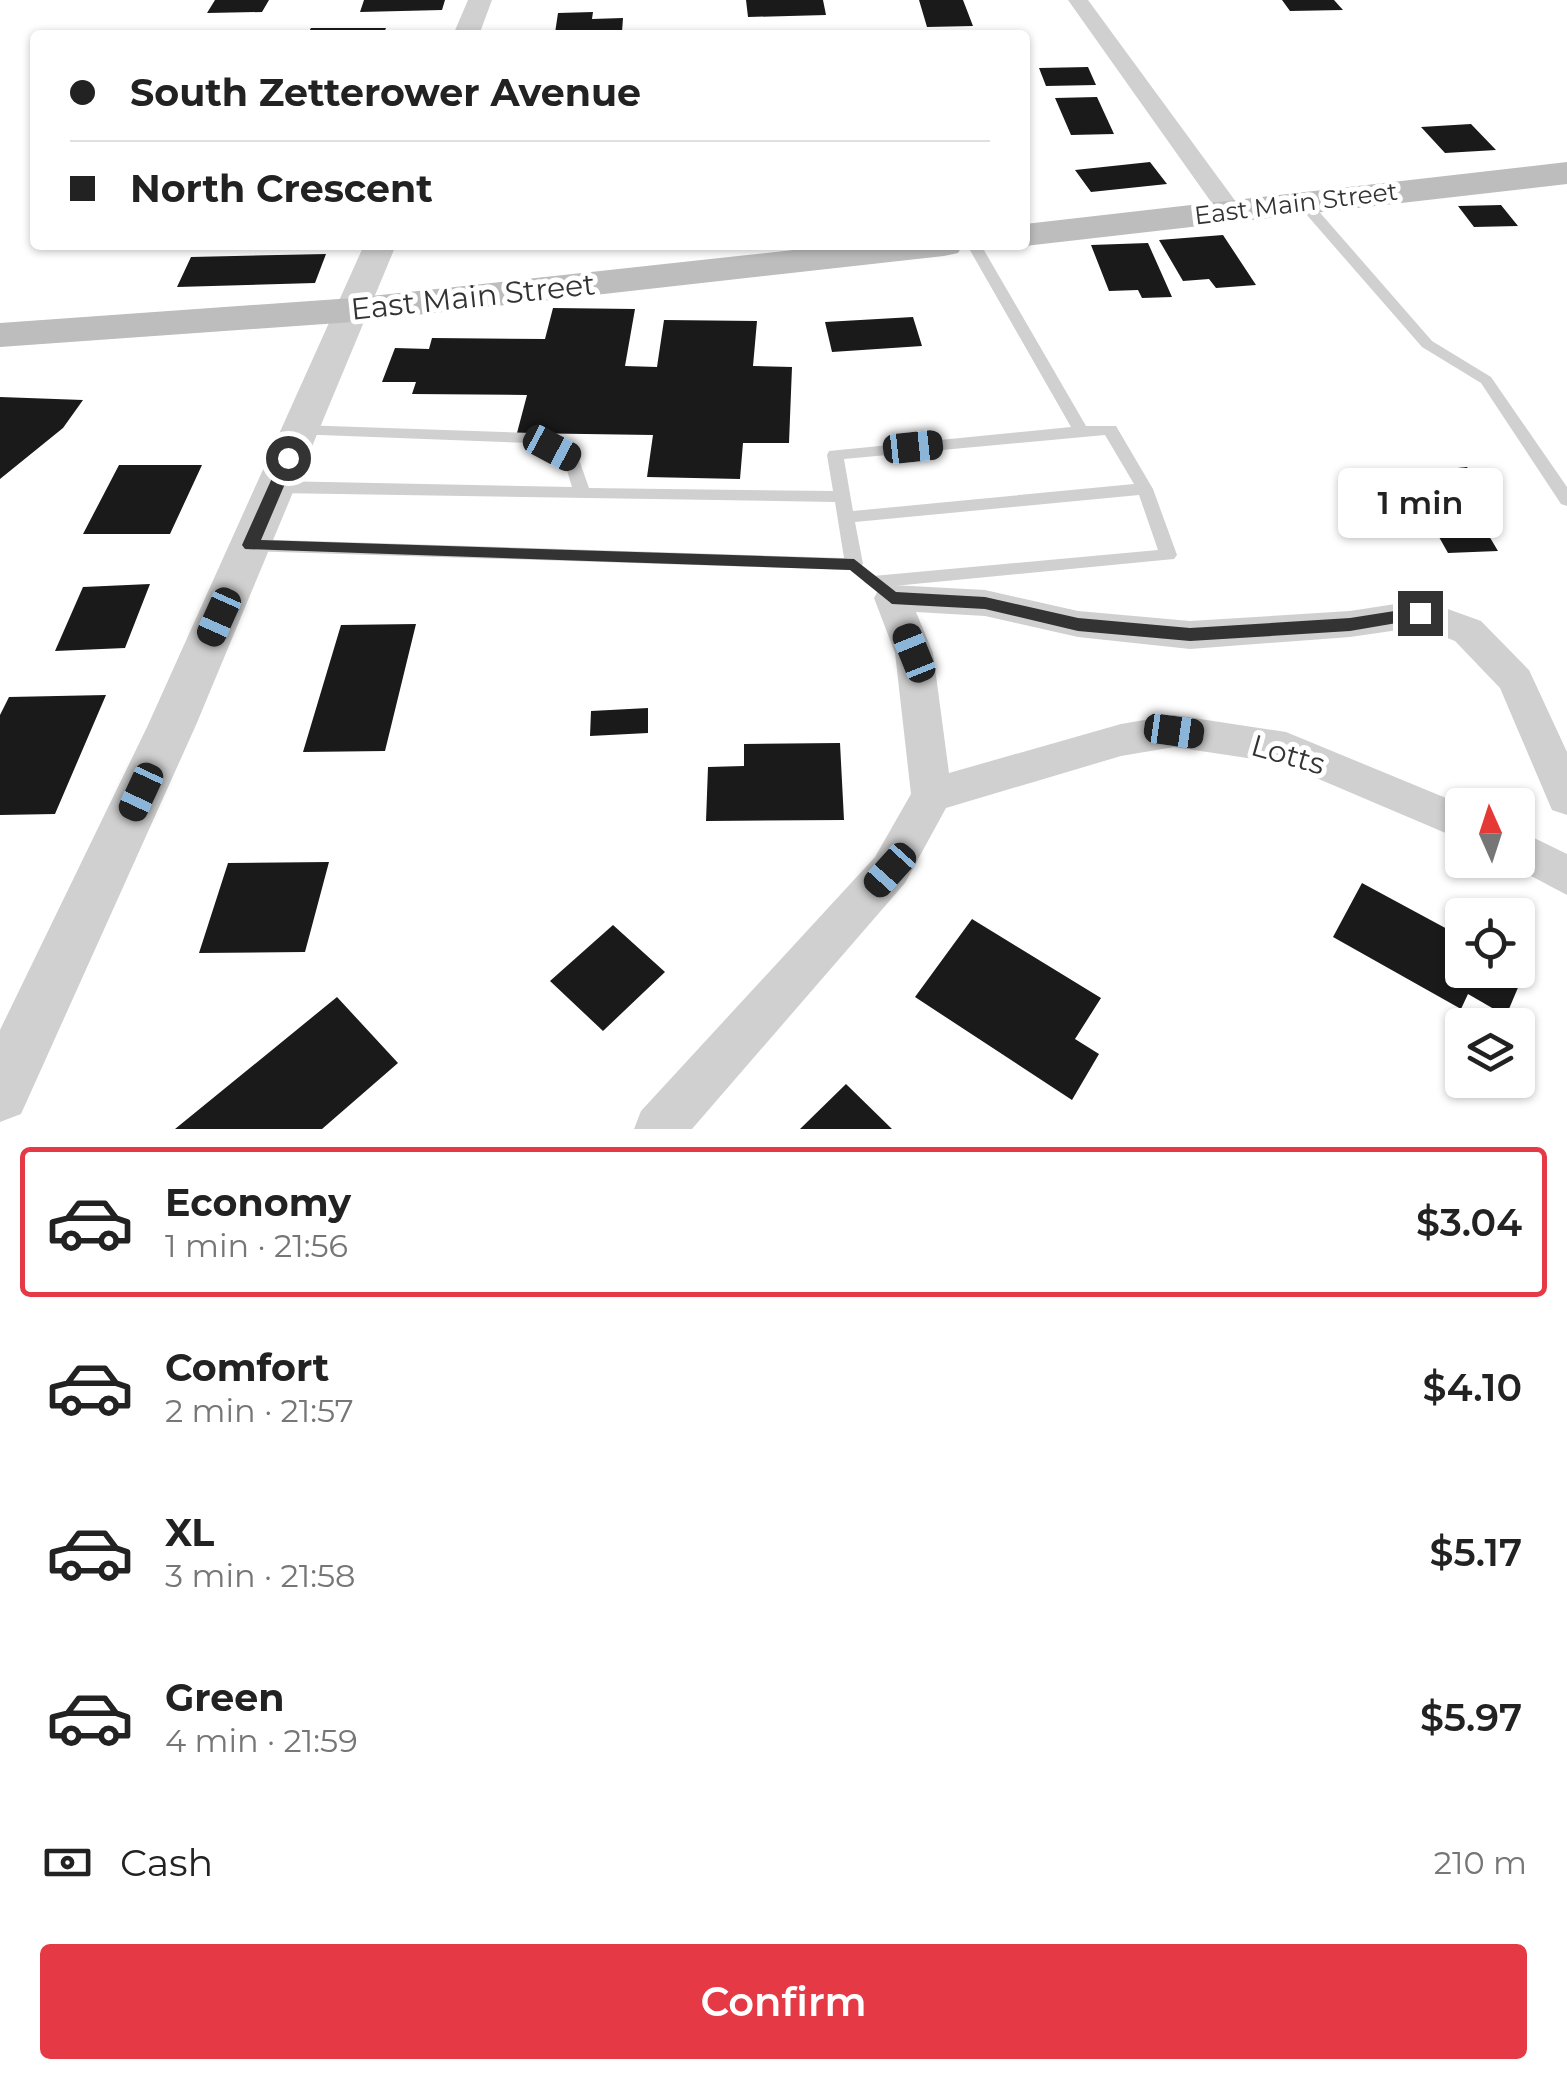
<!DOCTYPE html>
<html lang="en">
<head>
<meta charset="utf-8">
<style>
	:root { --surface:#fff; --page:#f6f6f6; --text:#222; --muted:#767676; --line:#e0e0e0; --accent:#e63946 }
	body { margin:0; font-family:Montserrat,sans-serif; background:var(--page); color:var(--text); height:100vh; display:flex; flex-direction:column; font-size:38px; white-space:nowrap }
	* { box-sizing:border-box; margin:0 }
	p { font-size:32px; color:var(--muted) }
	.icon { flex:none; width:55px; height:55px; fill:none; stroke:currentColor; stroke-width:2; stroke-linecap:round; stroke-linejoin:round }
	.map { position:relative; height:1129px; overflow:hidden }
	.details { display:flex; flex-direction:column; background:var(--surface); flex:1 }
	.details>* { flex:none }
	.top-card { position:absolute; left:30px; top:30px; width:1000px; height:220px; border-radius:10px; box-shadow:0 2px 8px #0004; display:grid; align-content:center; height:220px; padding:0 40px; background:var(--surface) }
	.needle { width:65px; rotate:357deg }
	.tools { position:absolute; left:1445px; top:788px; display:grid; gap:20px }
	.tools a { display:grid; place-items:center; width:90px; height:90px; border-radius:10px; background:var(--surface); box-shadow:0 2px 8px #0004; font-size:50px }
	.end { position:absolute; width:45px; height:45px; margin:-22px; border:12px solid #333; background:#fff; box-shadow:0 0 0 5px #fff }
	.from { border-radius:50% }
	.bubble { position:absolute; height:70px; border-radius:10px; background:var(--surface); box-shadow:0 2px 8px #0004; font-size:32px; font-weight:600; line-height:70px; text-align:center }
	.car { position:absolute; width:30px; height:60px; margin:-30px -15px; border-radius:12px; box-shadow:0 0 8px 2px #0007; background:linear-gradient(#222 24%,#8ab4d8 0 40%,#222 0 76%,#8ab4d8 0 86%,#222 0) }
	.top-card b { display:flex; align-items:center; gap:35px; height:95px; font-size:38px }
	.top-card b+b { border-top:2px solid var(--line) }
	.top-card i { width:25px; height:25px; background:var(--text) }
	ul { padding:18px 0 0; list-style:none }
	li { display:flex; align-items:center; gap:30px; height:150px; margin:0 20px 15px; padding:0 20px; border:5px solid transparent; border-radius:10px }
	li div { flex:1 }
	li b { display:block; font-size:38px }
	li em { font-style:normal; font-weight:600 }
	li.active { border-color:var(--accent) }
	li>.icon { width:90px; height:90px; stroke-width:1.5 }
	.pay { display:flex; align-items:center; gap:25px; height:110px; padding:0 40px; font-size:38px }
	.pay p { margin-inline-start:auto }
	.primary-button { display:flex; gap:20px; margin-top:auto; padding:20px 40px }
	.primary-button a { flex:1; height:115px; border-radius:10px; background:var(--accent); color:#fff; font-size:40px; font-weight:600; line-height:115px; text-align:center }
	.map>svg:first-child { display:block }
	.building { fill:#1a1a1a }
	.lines { fill:none; stroke-linecap:round; stroke-linejoin:round }
	.service { fill:#d0d0d0; fill-rule:evenodd }
	.minor { fill:#d0d0d0; fill-rule:evenodd }
	.tertiary { fill:#d0d0d0; fill-rule:evenodd }
	.secondary { fill:#bdbdbd; fill-rule:evenodd }
	.route { fill:#333 }
	.labels { text-anchor:middle; stroke-width:10; stroke-linejoin:round; paint-order:stroke }
	.far-street-label { font-size:25px; fill:#333; stroke:#fff }
	.street-label { font-size:30px; fill:#333; stroke:#fff }
</style>
</head>
<body>
<div class="map">
<svg width="1567" height="1129" viewBox="0 0 1567 1129">
	<rect width="100%" height="100%" fill="#fff"/>
	<path class="building" d="M215,0H269L262,12L207,13Z
		M364,0H445L442,10L360,12Z
		M746,0H823L826,15L748,17Z
		M919,0H963L973,26L927,27Z
		M1282,0H1334L1343,10L1290,11Z
		M593,12L592,19L623,18L622,32L555,33L558,13Z
		M311,28H386L383,35H307Z
		M1088,67L1096,85L1046,86L1039,68Z
		M1097,97L1114,134L1071,135L1055,98Z
		M1471,124L1496,150L1445,153L1421,127Z
		M1150,162L1167,184L1091,192L1075,170Z
		M1501,205L1518,226L1474,227L1458,206Z
		M1223,235L1256,285L1216,288L1209,279L1183,281L1159,240Z
		M1148,243L1172,297L1142,298L1138,290L1109,291L1091,245Z
		M326,254L315,283L177,287L191,257Z
		M553,308L635,309L625,366L657,367L664,320L757,321L753,366L792,367L789,443H743L740,479L647,477L653,435L517,433L527,395L412,394L416,382H382L395,348L429,349L432,338L545,339Z
		M913,317L922,346L832,352L825,322Z
		M0,397L83,400L63,428L0,479Z
		M119,465H202L170,534H83Z
		M1467,467L1478,483L1458,484L1448,469Z
		M1470,504L1498,551L1448,553L1421,505Z
		M150,584L125,648L55,651L83,587Z
		M416,624L385,751L303,752L341,625Z
		M106,695L55,814L0,815V715L9,697Z
		M648,708V733L590,736L591,711Z
		M840,743L844,820L706,821L708,767L744,766V744Z
		M329,862L305,952L199,953L228,863Z
		M1362,883L1462,937V970L1518,967L1525,971L1506,1016L1468,994L1461,1009L1333,937Z
		M972,919L1101,998L1075,1039L1099,1054L1072,1100L915,997Z
		M613,925L665,972L603,1031L550,981Z
		M337,997L398,1063L322,1129H175Z
		M846,1084L892,1129H800Z"/>
	<g class="lines">
		<path class="service" d="M1304,199L1309,200L1432,341L1491,377L1567,487V506L1561,504L1481,383L1422,347L1299,206V200Z
			M967,245H981L1086,426H1116L1153,489L1177,555L1174,559L873,588L864,582L873,576L1158,550L1139,495L855,522L863,564L854,570L250,551L241,545L250,539L844,558L835,502L276,493L268,487L276,481L572,487L564,461L529,443L294,434L292,430L300,425L532,433L577,454L589,488L833,491L827,455L829,451L1071,427ZM1105,435L1134,484L853,511L844,459Z"/>
		<path class="minor" d="M1068,0H1088L1239,206L1243,211L1239,216H1221Z
			M892,585L985,590L1078,611L1190,621L1350,611L1421,600L1434,604L1481,621L1529,670L1567,752V815L1552,810L1500,688L1455,641L1419,627L1350,637L1190,649L1078,637L985,616L916,612L933,653L949,773L1121,724L1174,715L1286,732L1463,805L1462,840L1281,763L1174,747L1121,756L946,808L905,883L692,1129H634L641,1111L875,857L911,794L895,653L874,598L879,589Z
			M1518,830L1567,854V895L1503,861L1518,860Z"/>
		<path class="tertiary" d="M468,0H492L479,35H453Z
			M364,245H396L196,725L21,1114L0,1122V1030L148,725Z"/>
		<path class="secondary" d="M1567,162V184L1025,246L1020,245H1025V224Z
			M839,245H963L958,253L944,256L353,322L0,347V323L353,298Z"/>
	</g>
	<path class="route" d="M288,454L296,458L261,540L854,559L896,592L985,597L1078,618L1190,628L1350,618L1420,607L1429,613L1420,619L1350,631L1190,641L1078,631L985,609L892,604L850,570L245,549L242,545L281,458Z"/>
	<g class="labels">
		<g class="far-street-label">
			<text transform="translate(1296 203) rotate(-7)" y="9">East Main Street</text>
		</g>
		<g class="street-label">
			<text transform="translate(473 297) rotate(-6)" y="10">East Main Street</text>
			<text transform="translate(1288 755) rotate(16)" y="10">Lotts</text>
		</g>
	</g>
</svg>
<div class="tools">
<a><svg class="needle" viewBox="-14 -14 28 28"><path d="M0-13l5 13h-10z" fill="#e53935"/><path d="M0 13l5-13h-10z" fill="#767676"/></svg></a>
<a><svg class="icon" aria-label="locate" viewBox="0 0 24 24"><circle cx="12" cy="12" r="6"/><path d="M12 2v4M12 18v4M2 12h4M18 12h4"/></svg></a>
<a><svg class="icon" aria-label="layers" viewBox="0 0 24 24"><path d="M12 4l9 5-9 5-9-5zM3 14l9 5 9-5"/></svg></a>
</div>
<i class="end from" style="left:288px;top:458px"></i>
<i class="end" style="left:1420px;top:613px"></i>
<div class="bubble" style="left:1338px;top:468px;width:165px">1 min</div>
<i class="car" style="left:913px;top:447px;rotate:84deg"></i>
<i class="car" style="left:552px;top:448px;rotate:118deg"></i>
<i class="car" style="left:219px;top:617px;rotate:204deg"></i>
<i class="car" style="left:914px;top:653px;rotate:338deg"></i>
<i class="car" style="left:1174px;top:731px;rotate:98deg"></i>
<i class="car" style="left:141px;top:792px;rotate:205deg"></i>
<i class="car" style="left:890px;top:870px;rotate:222deg"></i>
<div class="top-card">
<b><i class="from"></i>South Zetterower Avenue</b>
<b><i></i>North Crescent</b>
</div>
</div>
<section class="details">
<ul>
<li class="active"><svg class="icon" aria-label="car" viewBox="0 0 24 24"><path d="M5 17H2v-5l4-1 3-4h7l3 4 3 1v5h-3M9 17h6M6 11h13"/><circle cx="7" cy="17" r="2"/><circle cx="17" cy="17" r="2"/></svg><div><b>Economy</b><p>1 min · 21:56</p></div><em>$3.04</em></li>
<li><svg class="icon" aria-label="car" viewBox="0 0 24 24"><path d="M5 17H2v-5l4-1 3-4h7l3 4 3 1v5h-3M9 17h6M6 11h13"/><circle cx="7" cy="17" r="2"/><circle cx="17" cy="17" r="2"/></svg><div><b>Comfort</b><p>2 min · 21:57</p></div><em>$4.10</em></li>
<li><svg class="icon" aria-label="car" viewBox="0 0 24 24"><path d="M5 17H2v-5l4-1 3-4h7l3 4 3 1v5h-3M9 17h6M6 11h13"/><circle cx="7" cy="17" r="2"/><circle cx="17" cy="17" r="2"/></svg><div><b>XL</b><p>3 min · 21:58</p></div><em>$5.17</em></li>
<li><svg class="icon" aria-label="car" viewBox="0 0 24 24"><path d="M5 17H2v-5l4-1 3-4h7l3 4 3 1v5h-3M9 17h6M6 11h13"/><circle cx="7" cy="17" r="2"/><circle cx="17" cy="17" r="2"/></svg><div><b>Green</b><p>4 min · 21:59</p></div><em>$5.97</em></li>
</ul>
<div class="pay"><svg class="icon" aria-label="cash" viewBox="0 0 24 24"><path d="M3 7h18v10H3z"/><circle cx="12" cy="12" r="2"/></svg>Cash<p>210 m</p></div>
<div class="primary-button"><a>Confirm</a></div>
</section>
</body>
</html>
